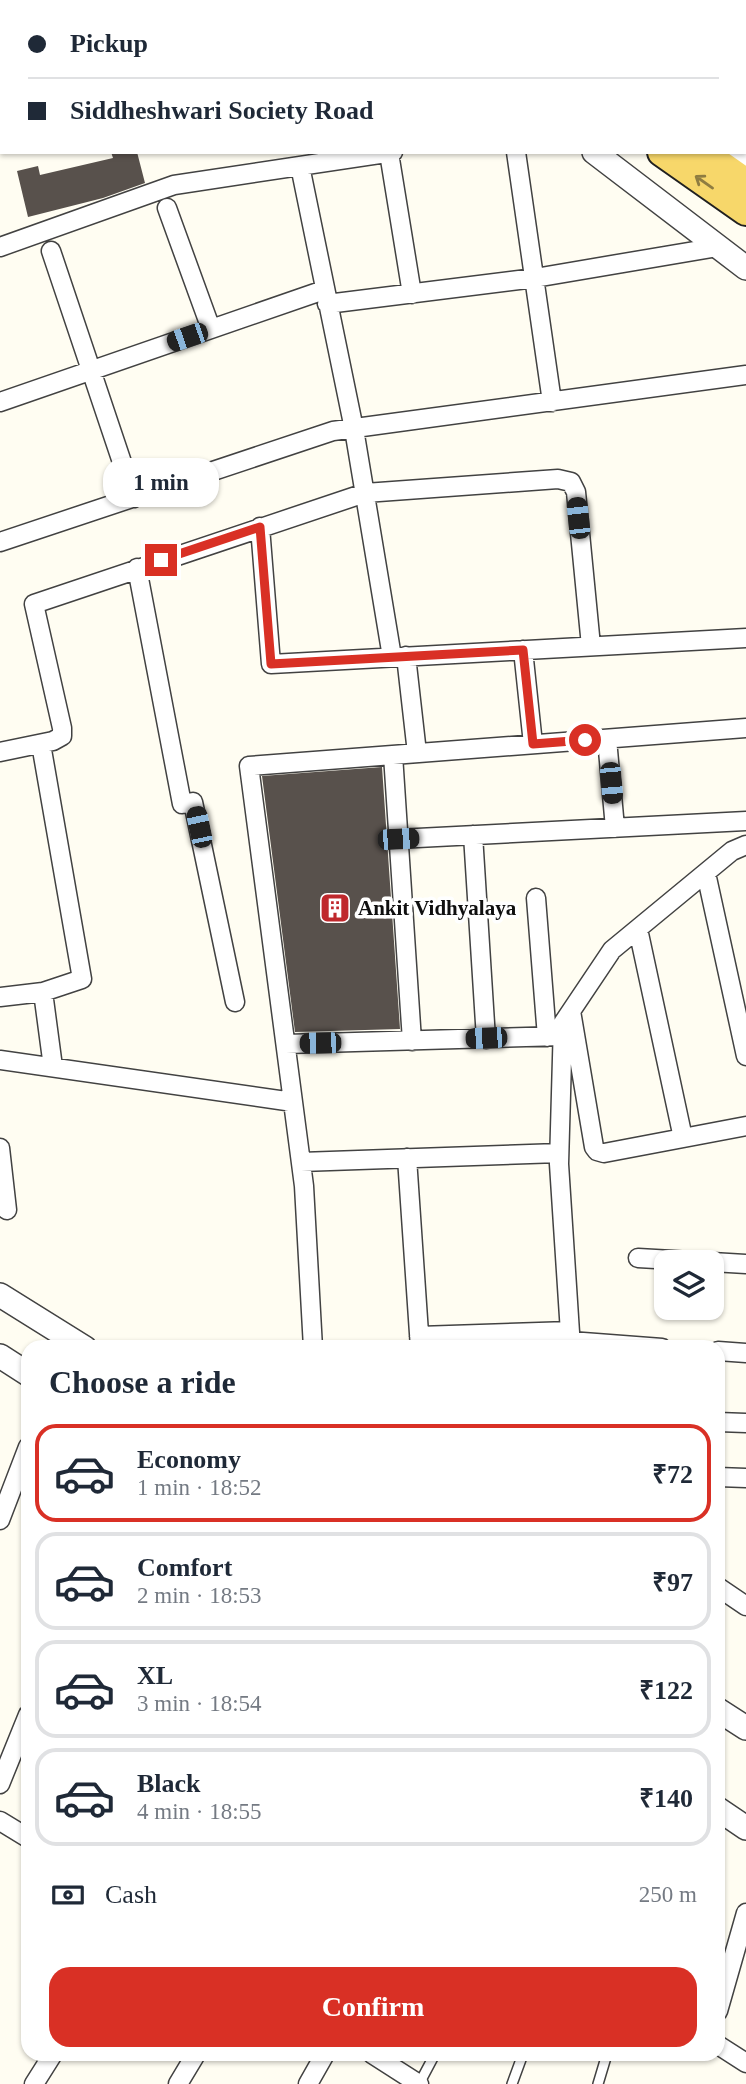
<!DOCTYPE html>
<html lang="en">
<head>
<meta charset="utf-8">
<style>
	:root { --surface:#fff; --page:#f2f2f3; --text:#1f2937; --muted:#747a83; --line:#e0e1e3; --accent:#d93025 }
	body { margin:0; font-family:"Times New Roman",serif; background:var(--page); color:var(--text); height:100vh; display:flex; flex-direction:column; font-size:26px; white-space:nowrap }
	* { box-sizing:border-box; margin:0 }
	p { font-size:23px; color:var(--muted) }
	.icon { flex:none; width:38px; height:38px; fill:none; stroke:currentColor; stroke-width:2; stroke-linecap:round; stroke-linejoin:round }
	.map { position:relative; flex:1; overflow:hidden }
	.panel { position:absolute; left:21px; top:1340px; width:704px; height:721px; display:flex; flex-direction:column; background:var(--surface); border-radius:21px; box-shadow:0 2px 5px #0004 }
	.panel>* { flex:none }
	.top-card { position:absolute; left:0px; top:0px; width:747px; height:154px; box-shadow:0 2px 5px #0004; display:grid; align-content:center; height:154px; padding:0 28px; background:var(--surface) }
	.fabs { position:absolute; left:654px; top:1250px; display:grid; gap:14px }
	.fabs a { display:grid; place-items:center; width:70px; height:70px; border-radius:14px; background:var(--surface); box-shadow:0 2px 5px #0004; font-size:35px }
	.end { position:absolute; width:32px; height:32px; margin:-16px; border:9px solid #d93025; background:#fff; box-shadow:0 0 0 4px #fff }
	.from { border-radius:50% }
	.bubble { position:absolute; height:49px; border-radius:21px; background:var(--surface); box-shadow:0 2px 5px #0004; font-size:23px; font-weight:800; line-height:49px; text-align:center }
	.car { position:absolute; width:21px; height:42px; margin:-21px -10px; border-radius:9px; box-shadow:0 0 5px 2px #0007; background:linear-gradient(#222 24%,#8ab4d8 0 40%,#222 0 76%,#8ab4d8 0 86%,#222 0) }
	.top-card b { display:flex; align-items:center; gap:24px; height:66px; font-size:26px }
	.top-card b+b { border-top:2px solid var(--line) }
	.top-card i { width:18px; height:18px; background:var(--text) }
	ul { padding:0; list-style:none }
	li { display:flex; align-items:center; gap:21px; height:98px; margin:0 14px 10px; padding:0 14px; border:4px solid var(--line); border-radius:21px }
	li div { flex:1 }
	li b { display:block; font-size:26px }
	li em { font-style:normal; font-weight:800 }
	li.current { border-color:var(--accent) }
	li>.icon { width:63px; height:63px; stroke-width:1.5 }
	h2 { padding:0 28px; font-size:32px; line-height:84px }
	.pay { display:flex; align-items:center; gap:18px; height:77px; padding:0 28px; font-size:26px }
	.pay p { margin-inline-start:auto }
	.action { display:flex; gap:14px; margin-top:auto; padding:14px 28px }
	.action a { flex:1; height:80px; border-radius:21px; background:var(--accent); color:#fff; font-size:28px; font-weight:800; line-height:80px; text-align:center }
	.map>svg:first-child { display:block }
	.building { fill:#58514c }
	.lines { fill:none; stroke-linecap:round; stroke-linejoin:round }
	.service-casing { stroke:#424242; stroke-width:12 }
	.minor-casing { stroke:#424242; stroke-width:21 }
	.tertiary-casing { stroke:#424242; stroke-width:26 }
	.primary-casing { stroke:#202020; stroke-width:32 }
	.service { stroke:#fff; stroke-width:9 }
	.minor { stroke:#fff; stroke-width:18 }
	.tertiary { stroke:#fff; stroke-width:23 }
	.primary { stroke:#f7d76a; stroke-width:28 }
	.oneway { stroke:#8f7d41 }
	.route { stroke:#d93025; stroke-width:9 }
	.labels { text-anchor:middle; stroke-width:7; stroke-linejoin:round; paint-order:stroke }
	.poi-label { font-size:21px; font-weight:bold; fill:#0f0f0f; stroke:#fff; text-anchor:start }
</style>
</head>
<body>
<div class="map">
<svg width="746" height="2084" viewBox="0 0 746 2084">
	<rect width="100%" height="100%" fill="#fffdf2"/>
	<path class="building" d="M111,152H137L145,183L103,198L28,217L17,171L38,166L40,175L113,158Z
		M382,767L400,1029L295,1032L262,776Z"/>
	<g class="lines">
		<g class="service-casing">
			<path id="service" d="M419,2084L435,2054
				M512,2084L523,2054
				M598,2084L607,2054"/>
		</g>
		<g class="minor-casing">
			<path id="minor" d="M516,152L552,402
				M389,153L412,294
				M300,166L354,429L392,657
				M167,208L211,329
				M0,247L174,185L393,152
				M51,251L134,498
				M327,304L535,278L718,247
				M0,402L324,290
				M260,527L271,664L746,638
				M0,542L333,431L746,375
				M137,568L182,804L193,802L235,1002
				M523,650L533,744
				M406,656L417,753
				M607,739L615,828
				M41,744L82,979L43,992
				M0,752L53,741L62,736V728L34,604L365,493L558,479L571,482L576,492L591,646
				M393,755L412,1041
				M473,835L486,1039
				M398,839L746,821
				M706,873L746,1056
				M536,898L547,1037
				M638,929L683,1138
				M0,997L43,992L53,1067
				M571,1011L594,1147L597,1151L604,1153L746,1126
				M286,1044L562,1036
				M0,1060L293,1102
				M0,1148L7,1210
				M407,1158L420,1348
				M301,1162L559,1153
				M638,1258L708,1262
				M712,1262L746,1264
				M419,1336L570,1331
				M570,1341L662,1348
				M313,1348L304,1186L249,766L746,728
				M571,1348L559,1164L563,1023L612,950L732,851L746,845
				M718,1351L746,1353
				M718,1422L746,1423
				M718,1477L746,1478
				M0,1520L28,1447
				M718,1587L746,1606
				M0,1784L28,1715
				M0,1821L28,1838
				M718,2011L746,1913
				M718,2045L746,2063
				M372,2054L419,2084
				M34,2084L53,2054
				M178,2084L196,2054
				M308,2084L325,2054"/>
		</g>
		<g class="tertiary-casing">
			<path id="tertiary" d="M395,0L397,2
				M515,0L518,2
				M585,2L586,0
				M605,2L606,0
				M594,152L746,268
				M729,152L746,164
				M0,1295L85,1348
				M0,1356L28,1374
				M718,1710L746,1728
				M718,1809L746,1828"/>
		</g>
		<g class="primary-casing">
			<path id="primary" d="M446,0L449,2
				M485,0L487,2
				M662,152L746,211
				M702,152L746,183"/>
		</g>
		<use href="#service" class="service"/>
		<use href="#minor" class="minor"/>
		<use href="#tertiary" class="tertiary"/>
		<use href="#primary" class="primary"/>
	</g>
	<defs><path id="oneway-shaft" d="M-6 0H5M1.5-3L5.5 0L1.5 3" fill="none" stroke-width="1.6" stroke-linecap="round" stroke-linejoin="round" transform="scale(1.75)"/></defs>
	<use class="oneway" href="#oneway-shaft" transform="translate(704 182) rotate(-145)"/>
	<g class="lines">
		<path class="route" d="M161,560L260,527L271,664L523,650L533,744L585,740"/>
	</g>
	<defs>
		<g id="building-square" transform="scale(1.575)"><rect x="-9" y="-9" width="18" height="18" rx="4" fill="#bf282c" stroke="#fff"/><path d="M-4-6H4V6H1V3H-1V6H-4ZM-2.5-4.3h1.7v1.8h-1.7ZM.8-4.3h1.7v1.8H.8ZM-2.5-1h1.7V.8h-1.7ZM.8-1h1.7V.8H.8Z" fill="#fff"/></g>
	</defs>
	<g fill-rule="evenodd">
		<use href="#building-square" x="335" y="908"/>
	</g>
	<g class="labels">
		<g class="poi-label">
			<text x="358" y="915">Ankit Vidhyalaya</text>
		</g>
	</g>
</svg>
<div class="fabs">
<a><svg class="icon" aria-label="layers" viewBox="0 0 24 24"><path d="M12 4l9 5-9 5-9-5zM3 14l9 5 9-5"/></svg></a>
</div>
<i class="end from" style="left:585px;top:740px"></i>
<i class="end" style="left:161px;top:560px"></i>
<div class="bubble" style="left:103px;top:458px;width:116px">1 min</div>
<i class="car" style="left:187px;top:337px;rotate:251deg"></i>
<i class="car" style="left:578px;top:518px;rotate:354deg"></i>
<i class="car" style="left:611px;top:783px;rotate:175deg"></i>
<i class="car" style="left:199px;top:827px;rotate:348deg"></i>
<i class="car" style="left:398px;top:839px;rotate:87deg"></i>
<i class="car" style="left:486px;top:1038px;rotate:268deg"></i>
<i class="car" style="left:320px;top:1043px;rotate:269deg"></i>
<div class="top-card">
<b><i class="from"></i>Pickup</b>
<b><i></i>Siddheshwari Society Road</b>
</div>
<section class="panel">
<h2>Choose a ride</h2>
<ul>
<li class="current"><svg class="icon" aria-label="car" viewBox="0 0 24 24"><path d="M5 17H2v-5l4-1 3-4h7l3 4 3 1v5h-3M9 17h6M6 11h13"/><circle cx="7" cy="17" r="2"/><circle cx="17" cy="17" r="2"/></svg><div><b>Economy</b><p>1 min · 18:52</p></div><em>₹72</em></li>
<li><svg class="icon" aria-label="car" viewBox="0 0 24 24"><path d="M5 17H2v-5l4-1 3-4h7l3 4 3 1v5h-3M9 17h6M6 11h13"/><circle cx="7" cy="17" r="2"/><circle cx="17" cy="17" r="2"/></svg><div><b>Comfort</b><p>2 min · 18:53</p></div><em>₹97</em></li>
<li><svg class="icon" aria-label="car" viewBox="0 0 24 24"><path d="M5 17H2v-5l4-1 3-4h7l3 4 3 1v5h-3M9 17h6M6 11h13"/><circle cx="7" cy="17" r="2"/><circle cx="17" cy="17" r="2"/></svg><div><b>XL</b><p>3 min · 18:54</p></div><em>₹122</em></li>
<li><svg class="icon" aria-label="car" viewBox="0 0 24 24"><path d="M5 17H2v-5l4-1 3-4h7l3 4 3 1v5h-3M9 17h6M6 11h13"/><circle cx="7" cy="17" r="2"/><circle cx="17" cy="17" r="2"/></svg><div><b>Black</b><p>4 min · 18:55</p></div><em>₹140</em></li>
</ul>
<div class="pay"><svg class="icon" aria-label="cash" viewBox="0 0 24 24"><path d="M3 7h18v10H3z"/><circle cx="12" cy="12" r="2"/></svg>Cash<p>250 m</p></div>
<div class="action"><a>Confirm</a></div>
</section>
</div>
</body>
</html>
